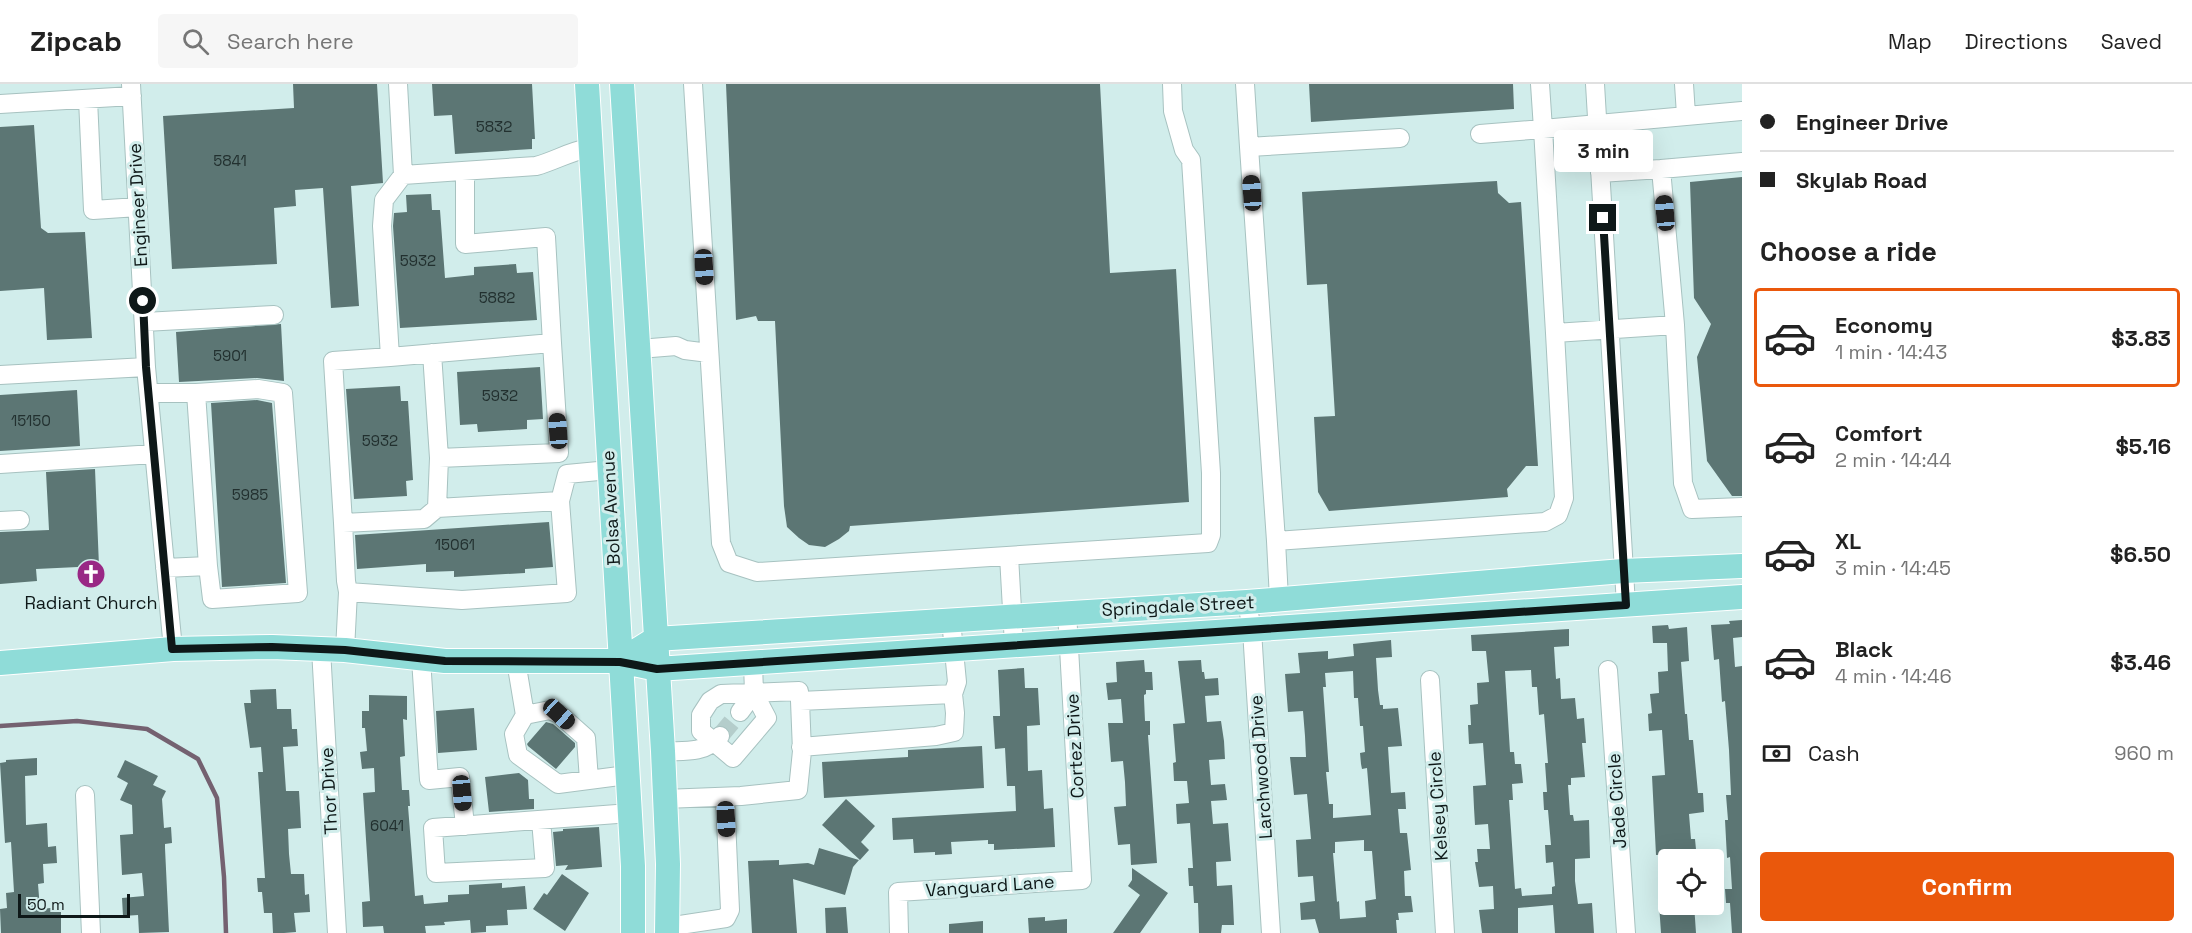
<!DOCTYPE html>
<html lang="en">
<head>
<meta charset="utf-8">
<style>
	:root { --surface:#fff; --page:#f6f6f6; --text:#222; --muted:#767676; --line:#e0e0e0; --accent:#ea580c }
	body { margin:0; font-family:"Space Grotesk",sans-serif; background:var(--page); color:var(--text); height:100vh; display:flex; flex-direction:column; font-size:22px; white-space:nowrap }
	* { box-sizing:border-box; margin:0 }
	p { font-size:20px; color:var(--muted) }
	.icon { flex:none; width:33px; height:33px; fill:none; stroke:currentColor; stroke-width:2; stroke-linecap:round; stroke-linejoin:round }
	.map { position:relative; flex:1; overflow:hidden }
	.sheet { display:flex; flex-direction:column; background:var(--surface); width:450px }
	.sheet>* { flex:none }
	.banner { display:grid; align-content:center; height:132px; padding:0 18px; background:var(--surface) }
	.tools { position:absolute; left:1658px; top:765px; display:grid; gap:12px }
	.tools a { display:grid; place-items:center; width:66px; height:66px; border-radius:6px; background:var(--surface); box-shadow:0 6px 24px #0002; font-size:30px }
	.scale { position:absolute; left:18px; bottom:15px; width:112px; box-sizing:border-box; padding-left:6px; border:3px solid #0e1818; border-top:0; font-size:16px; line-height:21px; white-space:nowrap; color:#0e1818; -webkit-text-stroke:4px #d1edeb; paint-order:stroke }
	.end { position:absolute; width:27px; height:27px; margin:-14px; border:8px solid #0e1818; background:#fff; box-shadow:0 0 0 3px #fff }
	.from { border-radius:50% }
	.bubble { position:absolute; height:42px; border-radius:6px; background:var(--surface); box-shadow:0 6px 24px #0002; font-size:20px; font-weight:800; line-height:42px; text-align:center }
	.car { position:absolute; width:18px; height:36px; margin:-18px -9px; border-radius:8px; box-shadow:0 0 4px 2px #0007; background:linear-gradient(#222 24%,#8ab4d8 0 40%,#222 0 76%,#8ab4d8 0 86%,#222 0) }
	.banner b { display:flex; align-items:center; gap:21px; height:57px; font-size:22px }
	.banner b+b { border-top:2px solid var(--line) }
	.banner i { width:15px; height:15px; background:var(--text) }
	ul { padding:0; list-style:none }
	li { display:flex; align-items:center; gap:18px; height:99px; margin:0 12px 9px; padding:0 6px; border:3px solid transparent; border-radius:6px }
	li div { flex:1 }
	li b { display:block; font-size:22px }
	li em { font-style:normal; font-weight:800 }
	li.selected { border-color:var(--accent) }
	li>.icon { width:54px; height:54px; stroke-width:1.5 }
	h2 { padding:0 18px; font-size:27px; line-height:72px }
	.pay { display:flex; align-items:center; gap:15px; height:66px; padding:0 18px; font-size:22px }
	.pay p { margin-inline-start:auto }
	.cta { display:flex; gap:12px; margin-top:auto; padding:12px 18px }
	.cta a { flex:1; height:69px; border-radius:6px; background:var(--accent); color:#fff; font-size:24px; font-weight:800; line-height:69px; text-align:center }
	header { display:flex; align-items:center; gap:36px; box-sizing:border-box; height:84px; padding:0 30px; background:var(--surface); border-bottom:2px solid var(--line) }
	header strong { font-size:28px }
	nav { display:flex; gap:33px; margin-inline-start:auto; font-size:21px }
	.search { width:420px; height:54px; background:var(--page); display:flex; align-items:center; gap:15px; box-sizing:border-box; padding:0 21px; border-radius:6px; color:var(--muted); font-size:22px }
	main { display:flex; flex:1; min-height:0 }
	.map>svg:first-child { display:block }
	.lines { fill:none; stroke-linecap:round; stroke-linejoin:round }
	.stream { stroke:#746170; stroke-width:4.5 }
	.building { fill:#5c7674; fill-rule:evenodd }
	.minor-tunnel { stroke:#b4cdcb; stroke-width:18; stroke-dasharray:18 9; stroke-linecap:butt }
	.minor-casing { stroke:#a7c2c0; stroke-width:20 }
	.major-casing { stroke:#fff; stroke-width:26 }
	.minor { stroke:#fff; stroke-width:18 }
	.major { stroke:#8fdcd8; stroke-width:24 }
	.route { stroke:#0e1818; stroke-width:8 }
	.labels { text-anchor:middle; stroke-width:6; stroke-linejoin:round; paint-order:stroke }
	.number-label { font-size:15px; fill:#22302f }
	.street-label { font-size:18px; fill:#0e1818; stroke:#d1edeb }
	.poi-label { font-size:18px; fill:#0e1818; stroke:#d1edeb }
</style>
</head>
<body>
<header>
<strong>Zipcab</strong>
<div class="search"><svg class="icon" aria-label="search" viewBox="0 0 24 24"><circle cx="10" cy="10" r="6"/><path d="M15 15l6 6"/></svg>Search here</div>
<nav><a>Map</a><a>Directions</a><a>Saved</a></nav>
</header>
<main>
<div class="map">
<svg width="1742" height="849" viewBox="0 0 1742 849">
	<rect width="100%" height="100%" fill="#d1edeb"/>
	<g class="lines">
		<path class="stream" d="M0,642L77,637L147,645L198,675L217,714L224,793L226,849"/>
	</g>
	<path class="building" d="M293,0H377L383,99L351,102L359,222L331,224L323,104L295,106L296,122L274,124L277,180L172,185L163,32L294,24Z
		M432,0H532L535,55H532V65L455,70L452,31L434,32Z
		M726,0H1100L1110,189L1176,185L1189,418L850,442L849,447L839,455L825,463L809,461L799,454L787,443L784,422L775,237H758L756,232L736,236Z
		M1309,0H1513L1514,25L1311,38Z
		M34,41L41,144L48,149L85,148L92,254L47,256L44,204L0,207V43Z
		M1742,93V412H1732L1707,377L1697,273L1711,240L1694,214L1690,98Z
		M1497,97L1498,109L1509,119L1521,118L1538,382H1526L1507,405L1508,413L1329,427L1318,408L1314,333L1335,332L1327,200L1307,201L1302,108Z
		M431,110L432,126H440L445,194L474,191V183L516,180L517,189L533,188L537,236L400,244L393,142L394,129L407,128L406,111Z
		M281,240L284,297L257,294L179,298L176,248Z
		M540,283L543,335L527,336V345L478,348L477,340L460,341L457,288Z
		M400,302L401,317H408L413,396L406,397L407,412L354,415L346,305Z
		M77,306L80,362L0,367V311Z
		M257,316L272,319L286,499L222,503L211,319Z
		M95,385L99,482L36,485L37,497L0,500V448L49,446L46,388Z
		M549,438L553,483L525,485V489L454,493V487L426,488V480L357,485L355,451Z
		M1742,536V553L1733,554L1735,583L1742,582V849H1732L1730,819H1726L1725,805H1732L1730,773L1727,774L1725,736H1728L1726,711H1731L1729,666L1725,617L1722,618L1719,575L1714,576L1711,541L1730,540L1729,537Z
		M1668,541L1669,545L1687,543L1689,577L1681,578L1685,630H1687L1689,656H1693L1698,709H1703L1704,728L1689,730L1691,755H1695L1697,776H1676L1675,770L1656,771L1652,692L1665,691L1662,646L1649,647L1648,630L1652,629L1650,610L1659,609L1658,588L1668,587L1667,559H1653L1652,542Z
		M1569,545V562L1554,563L1556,595L1560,594L1561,615L1575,614L1577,635L1584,634L1586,659H1582L1585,693L1571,694V701H1568L1570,731H1573L1574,737L1589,736L1590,774L1575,775V797L1578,820L1592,819L1594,849H1555L1553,821L1518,824V849H1482L1479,826L1494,825L1493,802L1479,803L1475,778H1478L1477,765H1490L1488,740L1475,741L1474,724L1473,702L1486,701L1483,659L1469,660L1468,641H1471L1470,621L1478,620L1477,599L1489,598L1486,567H1472L1471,551ZM1531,586L1532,603H1537L1539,631L1544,630L1548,679H1545L1547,708H1543L1544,726H1548L1551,761H1545L1546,779L1553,778L1555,802L1552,803V810L1522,812L1521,804L1515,805L1509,716H1513L1512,700L1523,699L1521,680H1515L1514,668H1510L1505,587Z
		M1391,556L1392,573L1376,574L1378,606L1380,621H1383V625L1398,624L1402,662L1388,663L1390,694L1391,709L1405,708L1406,725H1398L1400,749H1407L1411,786L1404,787L1405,812H1411L1413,828L1398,829L1399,836H1396L1397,849H1319L1315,835L1301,836L1300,819L1315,817L1313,792L1298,793L1296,756L1311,755L1307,710L1294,711L1290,673H1306L1305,652L1303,627L1288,628L1285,590L1300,589L1298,569L1328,567V575L1354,572L1353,560ZM1353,587L1354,614H1358L1360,642H1363L1365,668L1360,669L1361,680L1362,685L1367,684L1371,731L1333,734V720H1329L1326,688H1329L1323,603H1326L1325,589ZM1364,756V767H1372L1376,815L1365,817L1366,833L1340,835L1339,817L1337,818L1333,769H1335V758Z
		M1144,576L1145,588H1152L1153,606H1146V610L1144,611V614L1145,637H1150V651H1148L1157,779L1131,781L1130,760L1118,761L1114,723L1126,722L1125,698L1123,677L1111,678L1108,639H1123L1121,615L1108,616L1106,599L1117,598L1116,578Z
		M1201,576L1202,588H1204L1205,595L1218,594L1219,611L1205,612L1207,638L1221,637L1224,657L1225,675L1209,676L1211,701L1225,700L1227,716L1211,717L1213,740L1228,739L1231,777L1216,778L1217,802L1232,801L1233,818L1234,841H1222L1221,849H1199L1198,819H1194L1193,802H1189L1188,784H1193L1190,739L1177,740L1176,720L1189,719L1187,697H1174L1173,679L1176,678L1173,640L1185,639L1178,577Z
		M1024,584L1025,604H1038L1040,641L1027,642L1028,687L1042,686L1044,725L1053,724L1055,763L994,766V760H988V756L951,758L952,770L935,771V768L914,769L913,755L893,756L892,734L1016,727L1015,702H1007L1005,664L995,665L993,632H1000V629L998,586Z
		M276,605L277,625H291L292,645H297L298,662L283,663L286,707H299L300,724L301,744L288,745L289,770L291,790H304L305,811L309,810L310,828L294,829L296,848L284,849H273L272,829H264L262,808H258L257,794H265L258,688H263L261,663L250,664L244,619H251L250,606Z
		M369,611L407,612V636L403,635L405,672L400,673L402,706H409L410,722H408L415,812L423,811L424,820L448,818V811L469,810V801L502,799V804L525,802L527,825L507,826L508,841L486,842V848L471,849L470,836L444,838L445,841L425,842L426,849H384L383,842L363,843L362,818L370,817L363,709L375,708L374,684L362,685L360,668L367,667L365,644H362V627H369Z
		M474,624L477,666L438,669L436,627Z
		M546,638L553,640L575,659V663L556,685L528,662L527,660Z
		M982,662L984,704L824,714L822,678L908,673V666Z
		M37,674V691L25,692L26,741L47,739L48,763L56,762L57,779L43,780L44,799L38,800L40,825L61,823V849H1L0,825L7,824L6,809L14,808L11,758L5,759L0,679L6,678V676Z
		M125,676L158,692L153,701L166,707L162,715L164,744L171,743L172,759L165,760V764L169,848L139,849L138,831L123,832L122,814L144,812L142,789L122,791L120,751L133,750L132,721L120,716L128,699L117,693Z
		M519,689L528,696L529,715H534V725L489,728L485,693Z
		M846,715L875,742L861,758L869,766L860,776L822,741Z
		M599,743L602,783L565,786L568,781L556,782L553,748L563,747V745Z
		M819,764L859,776L853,783L845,811L793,795L797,849H752L748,777L779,776V781L808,779L814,781Z
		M1132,784L1168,809L1140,849H1113L1140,811L1128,802L1132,796Z
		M562,790L589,809L565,847L533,825L544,809L547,811Z
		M1659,820H1694L1696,849H1661Z
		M846,823L848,849H826L825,824Z
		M1045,833V837L1067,835V849H1029L1028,834Z
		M983,837V849H949V840Z"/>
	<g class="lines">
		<path class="minor-tunnel" d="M720,652L740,628"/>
		<g class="minor-casing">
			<path id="minor" d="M131,0L146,283L173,565
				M398,0L403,91
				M693,0L721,459L729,479L757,488L1208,459L1211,451V389L1191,76L1184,66L1173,27L1172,0
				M1245,0L1249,63L1400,54
				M1595,0L1626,521
				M1684,0L1686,31
				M88,15L93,126L138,123
				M0,20L132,12
				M1480,50L1543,45L1540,0
				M1249,63L1276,457
				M1742,78L1661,85L1675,241L1683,399L1692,425L1742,423
				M465,88V160L546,153L552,259
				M1600,89L1661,85
				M144,238L274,231
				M1675,241L1555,249L1543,45L1742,27
				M639,265L676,262L685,266L709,269
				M432,269L439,374L559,369L552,259L390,273L382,142L384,116L403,91L536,82C555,77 570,67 590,64
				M0,291L146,283
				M149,309H196
				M0,380L154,370
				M560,417L567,390L609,386
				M437,424L424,435L343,439L346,497L348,508L462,516L567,509L560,417L437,424L439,374
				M0,437L20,436
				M343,439L333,277L390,273
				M1009,472L1014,561
				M165,484L208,482L212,515L298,509L283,309L258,305L196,309L208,482
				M1279,515L1276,457L1545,438L1558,431L1564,414L1555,249
				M1247,518L1252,546L1271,849
				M321,565L337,849
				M345,566L348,508
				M421,575L429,696L460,693L465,742
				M516,577L525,631L514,650L518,671L558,700L627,691
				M753,579L754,609L767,634L733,674L701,647V631L710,617L721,610L799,607
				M1608,586L1626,849
				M1430,596L1445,849
				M740,628L754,609
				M525,631L550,626L559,630L586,654L589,696
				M801,663L936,652L954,648L955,629L953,610L957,598L951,536
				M663,667C684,667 705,670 720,652
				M85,711L91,849
				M664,715L741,712L798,706L802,667L800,617L953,610
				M541,736L545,784L436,789L433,744L630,729
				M667,843L726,834L730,826L725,713
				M899,849L898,808L1082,796L1067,528"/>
		</g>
		<g class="major-casing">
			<path id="major" d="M587,0L633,782V849
				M622,0L663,667L668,780L667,849
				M620,577L655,555L1247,518L1623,487L1742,482
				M0,579L173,565L272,563L345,566L445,577H620L657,585L1742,513"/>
		</g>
		<use href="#minor" class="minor"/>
		<use href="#major" class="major"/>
	</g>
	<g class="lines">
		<path class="route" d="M143,217L146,283L172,565L272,563L345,566L445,577L620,578L657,585L1626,521L1603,134"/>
	</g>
	<defs>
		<g id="church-disc" transform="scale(1.5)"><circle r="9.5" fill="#992885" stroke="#d1edeb"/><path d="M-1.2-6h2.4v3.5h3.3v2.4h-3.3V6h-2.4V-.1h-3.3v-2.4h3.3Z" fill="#fff"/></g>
	</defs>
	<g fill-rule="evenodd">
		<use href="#church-disc" x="91" y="490"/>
	</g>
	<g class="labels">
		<g class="number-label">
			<text x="494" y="48">5832</text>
			<text x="230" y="82">5841</text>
			<text x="418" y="182">5932</text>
			<text x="497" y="219">5882</text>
			<text x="230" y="277">5901</text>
			<text x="500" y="317">5932</text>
			<text x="31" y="342">15150</text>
			<text x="380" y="362">5932</text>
			<text x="250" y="416">5985</text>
			<text x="455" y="466">15061</text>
			<text x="387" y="747">6041</text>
		</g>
		<g class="street-label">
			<text transform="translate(138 121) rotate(-93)" y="6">Engineer Drive</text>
			<text transform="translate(611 424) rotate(-93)" y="6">Bolsa Avenue</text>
			<text transform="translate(1178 522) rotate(-3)" y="6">Springdale Street</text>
			<text transform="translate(1075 662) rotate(-93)" y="6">Cortez Drive</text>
			<text transform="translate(1261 683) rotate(-94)" y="6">Larchwood Drive</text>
			<text transform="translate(329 707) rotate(-93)" y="6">Thor Drive</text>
			<text transform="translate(1617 717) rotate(-94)" y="6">Jade Circle</text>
			<text transform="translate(1438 722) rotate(-94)" y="6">Kelsey Circle</text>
			<text transform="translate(990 802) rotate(-4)" y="6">Vanguard Lane</text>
		</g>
		<g class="poi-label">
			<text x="91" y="525">Radiant Church</text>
		</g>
	</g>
</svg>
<div class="tools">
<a><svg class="icon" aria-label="locate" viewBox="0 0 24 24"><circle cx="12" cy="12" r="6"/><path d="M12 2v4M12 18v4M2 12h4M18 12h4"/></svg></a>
</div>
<div class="scale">50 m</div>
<i class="end from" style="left:143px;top:217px"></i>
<i class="end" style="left:1603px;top:134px"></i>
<div class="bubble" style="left:1554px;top:46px;width:99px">3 min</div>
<i class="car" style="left:1252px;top:109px;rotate:356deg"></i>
<i class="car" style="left:1665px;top:129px;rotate:355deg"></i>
<i class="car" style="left:704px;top:183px;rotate:177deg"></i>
<i class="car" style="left:558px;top:347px;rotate:356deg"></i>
<i class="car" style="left:559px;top:630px;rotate:132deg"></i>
<i class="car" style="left:462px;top:709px;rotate:175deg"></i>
<i class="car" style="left:726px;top:735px;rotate:177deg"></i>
</div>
<section class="sheet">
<div class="banner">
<b><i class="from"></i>Engineer Drive</b>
<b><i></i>Skylab Road</b>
</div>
<h2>Choose a ride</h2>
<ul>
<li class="selected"><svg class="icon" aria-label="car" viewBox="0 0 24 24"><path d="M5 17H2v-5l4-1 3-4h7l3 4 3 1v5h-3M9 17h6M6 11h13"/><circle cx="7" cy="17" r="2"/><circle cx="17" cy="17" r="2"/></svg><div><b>Economy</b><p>1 min · 14:43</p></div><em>$3.83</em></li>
<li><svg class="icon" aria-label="car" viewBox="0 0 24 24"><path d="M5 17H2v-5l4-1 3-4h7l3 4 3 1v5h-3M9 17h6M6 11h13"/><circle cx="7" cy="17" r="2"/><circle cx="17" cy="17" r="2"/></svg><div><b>Comfort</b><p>2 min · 14:44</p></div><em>$5.16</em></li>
<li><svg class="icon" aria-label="car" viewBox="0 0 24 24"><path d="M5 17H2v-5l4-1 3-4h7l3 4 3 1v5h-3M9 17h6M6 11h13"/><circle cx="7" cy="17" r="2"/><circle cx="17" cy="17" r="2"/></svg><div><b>XL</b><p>3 min · 14:45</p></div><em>$6.50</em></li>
<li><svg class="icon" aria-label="car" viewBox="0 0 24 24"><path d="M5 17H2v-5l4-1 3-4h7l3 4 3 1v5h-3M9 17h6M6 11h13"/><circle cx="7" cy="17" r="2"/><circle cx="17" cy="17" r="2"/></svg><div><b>Black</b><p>4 min · 14:46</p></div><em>$3.46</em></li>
</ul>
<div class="pay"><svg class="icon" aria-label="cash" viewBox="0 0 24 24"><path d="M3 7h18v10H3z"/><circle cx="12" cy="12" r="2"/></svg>Cash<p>960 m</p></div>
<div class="cta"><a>Confirm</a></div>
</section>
</main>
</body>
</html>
